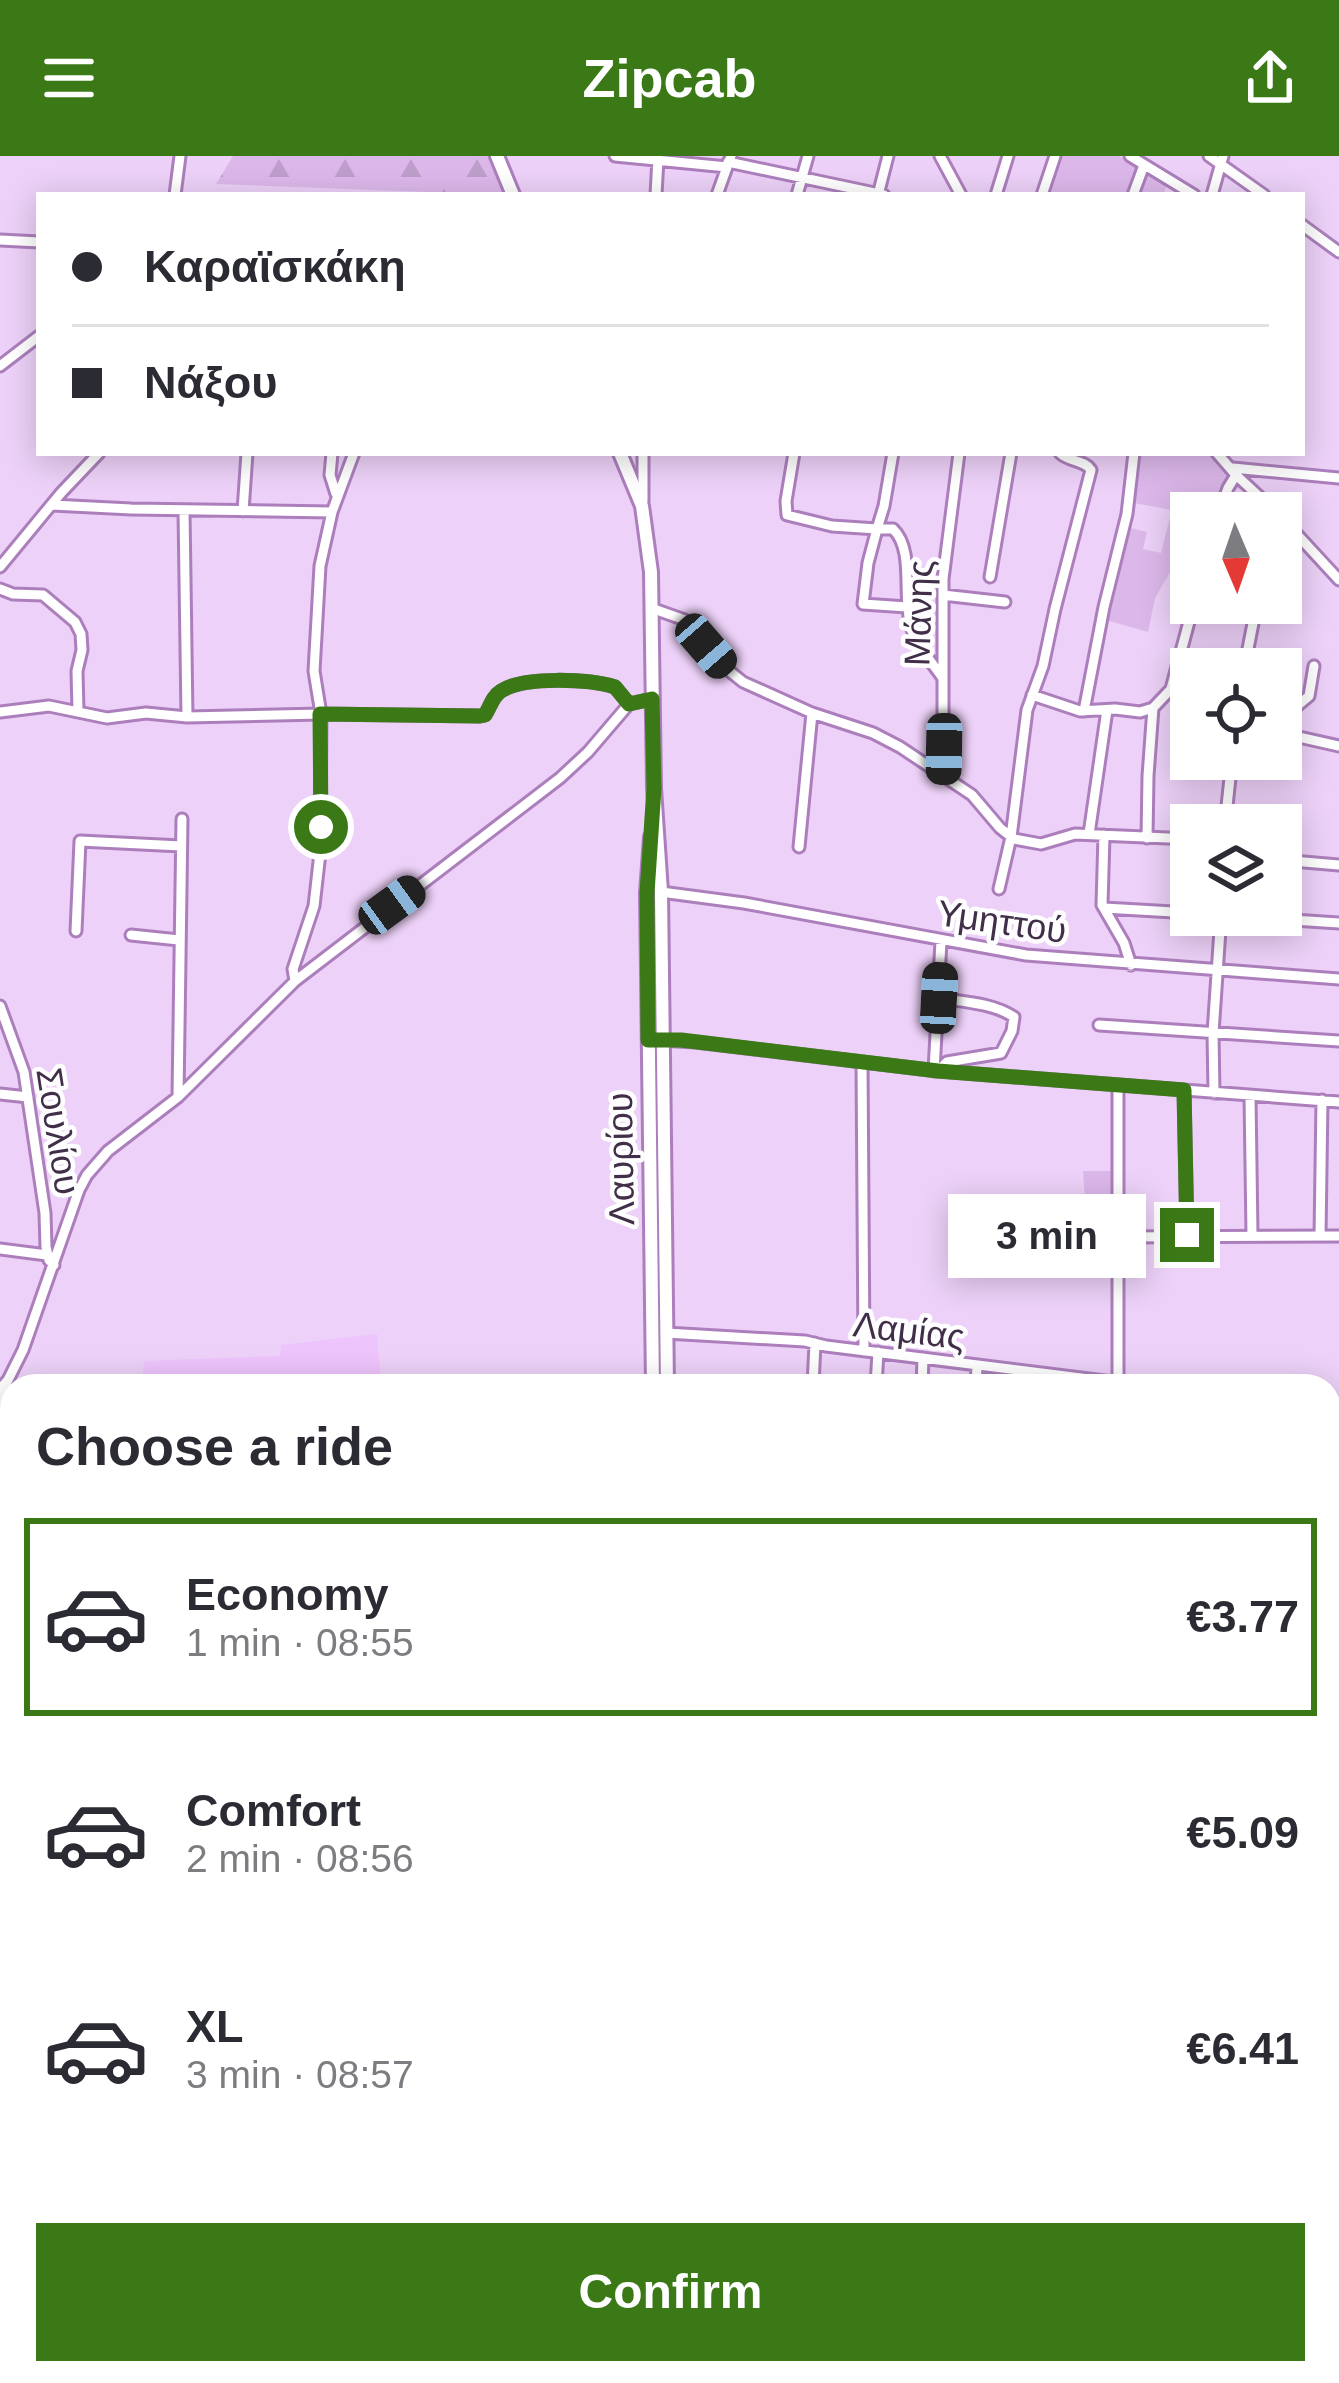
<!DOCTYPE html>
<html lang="en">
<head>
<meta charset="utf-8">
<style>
	:root { --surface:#fff; --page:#f2f2f3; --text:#2b2b33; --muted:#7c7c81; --line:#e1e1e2; --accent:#3a7916 }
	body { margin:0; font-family:Arial,sans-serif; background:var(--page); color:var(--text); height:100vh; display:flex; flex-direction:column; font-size:45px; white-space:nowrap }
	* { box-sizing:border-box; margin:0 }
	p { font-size:39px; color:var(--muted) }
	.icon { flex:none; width:66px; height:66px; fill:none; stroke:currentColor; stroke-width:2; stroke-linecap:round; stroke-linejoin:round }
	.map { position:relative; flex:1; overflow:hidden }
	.sheet { position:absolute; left:0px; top:1218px; width:1341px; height:1011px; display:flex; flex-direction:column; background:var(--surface); border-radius:36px 36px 0 0; box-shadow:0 6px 30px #0003 }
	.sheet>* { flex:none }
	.guide { position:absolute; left:36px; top:36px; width:1269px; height:264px; border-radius:0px; box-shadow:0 6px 30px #0003; display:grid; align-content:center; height:264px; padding:0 36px; background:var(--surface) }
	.needle { width:78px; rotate:178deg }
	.tools { position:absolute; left:1170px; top:336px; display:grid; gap:24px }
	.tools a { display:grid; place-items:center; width:132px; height:132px; border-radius:0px; background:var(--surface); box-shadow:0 6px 30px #0003; font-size:60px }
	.end { position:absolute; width:54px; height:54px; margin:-27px; border:15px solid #3a7916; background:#fff; box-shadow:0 0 0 6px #fff }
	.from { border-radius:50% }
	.bubble { position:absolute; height:84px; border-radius:0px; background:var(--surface); box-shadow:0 6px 30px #0003; font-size:39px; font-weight:800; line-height:84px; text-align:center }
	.car { position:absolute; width:36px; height:72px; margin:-36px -18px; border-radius:15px; box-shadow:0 0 9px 3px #0007; background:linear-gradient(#222 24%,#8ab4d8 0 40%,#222 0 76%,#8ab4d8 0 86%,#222 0) }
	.guide b { display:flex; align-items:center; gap:42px; height:114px; font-size:45px }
	.guide b+b { border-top:3px solid var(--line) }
	.guide i { width:30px; height:30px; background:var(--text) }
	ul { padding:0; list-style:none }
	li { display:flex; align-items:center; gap:36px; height:198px; margin:0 24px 18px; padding:0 12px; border:6px solid transparent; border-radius:0px }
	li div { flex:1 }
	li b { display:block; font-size:45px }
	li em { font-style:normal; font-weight:800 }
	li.selected { border-color:var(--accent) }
	li>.icon { width:108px; height:108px; stroke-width:1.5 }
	h2 { padding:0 36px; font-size:54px; line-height:144px }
	.cta { display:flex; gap:24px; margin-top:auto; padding:24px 36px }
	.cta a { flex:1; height:138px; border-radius:0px; background:var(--accent); color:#fff; font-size:48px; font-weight:800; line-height:138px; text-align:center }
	header { display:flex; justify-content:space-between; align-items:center; height:156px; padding:0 36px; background:var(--accent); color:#fff; font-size:54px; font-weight:800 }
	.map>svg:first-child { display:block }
	.built { fill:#eec4fd }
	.grass { fill:#dcb8ea }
	.forest { fill:url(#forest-firs) }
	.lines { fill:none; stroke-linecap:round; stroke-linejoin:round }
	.minor-casing { stroke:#ac7fbc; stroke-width:15 }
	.major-casing { stroke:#ac7fbc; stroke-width:18 }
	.minor { stroke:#fff; stroke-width:9 }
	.major { stroke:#fff; stroke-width:12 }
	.route { stroke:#3a7916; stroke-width:15 }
	.labels { text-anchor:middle; stroke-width:9; stroke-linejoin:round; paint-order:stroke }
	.street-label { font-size:36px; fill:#412e48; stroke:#fefefe }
</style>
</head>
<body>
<header><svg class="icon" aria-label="menu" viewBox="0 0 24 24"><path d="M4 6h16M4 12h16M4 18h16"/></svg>Zipcab<svg class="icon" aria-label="share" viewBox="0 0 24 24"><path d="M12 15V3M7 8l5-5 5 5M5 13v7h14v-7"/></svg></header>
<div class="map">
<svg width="1339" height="2227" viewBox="0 0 1339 2227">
	<defs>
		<pattern id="forest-firs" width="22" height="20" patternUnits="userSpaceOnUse" patternTransform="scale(3)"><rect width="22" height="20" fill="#dcb8ea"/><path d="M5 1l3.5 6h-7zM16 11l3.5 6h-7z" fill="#be9eca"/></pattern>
	</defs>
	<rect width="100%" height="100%" fill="#edd1f8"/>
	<path class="built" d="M377,1178L381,1230H142L144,1205L280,1200L281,1189Z
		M12,1286V1532H0V1303Z
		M12,1989V2165H0V1990Z"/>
	<path class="grass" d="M1060,0H1119L1167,29L1163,39H1143L1131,34L1129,39H1055L1048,36Z
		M1139,297H1209L1232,319L1216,357H1191V421L1170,416L1155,442L1148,476L1106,464L1127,371L1147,376L1143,393L1161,397L1172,354L1134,347L1135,311Z"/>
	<path class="forest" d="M233,0H494L507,39L216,28Z
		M1083,1015H1115V1107L1097,1106L1086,1058Z"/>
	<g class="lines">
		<g class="minor-casing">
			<path id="minor" d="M615,0L727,11
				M940,0L961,39
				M1130,0L1194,39
				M1209,0L1264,39
				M728,6L884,39
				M175,39L180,0
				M656,39L658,2
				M717,39L731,0
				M797,39L808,0
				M878,39L888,0
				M996,39L1008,0
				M1042,39L1055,0
				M1133,39L1144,9
				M1212,39L1223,0
				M1302,69L1339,96
				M0,84L39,86
				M0,210L39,180
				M332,297L330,319L336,338
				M794,297L786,345L787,359L832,370L877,373L868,407L863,448L907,451
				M893,297L884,350L877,373H893C915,394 902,441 911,470C916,489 931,505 942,521
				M1217,297L1236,319L1277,357
				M1233,312L1339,322
				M643,345V297
				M52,349L131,353L332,356
				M184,355L187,561
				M243,355L247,297
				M1219,357L1228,332L1236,319
				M1281,361L1339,424
				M0,411L61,337L99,297
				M990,421L1011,297
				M0,433L13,438L43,439L75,466L81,478L82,494L77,515L78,555
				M943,439L1005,446
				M651,452L685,464L723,510L743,526L812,557L873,577L900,591L972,639L1000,672L1014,683L1041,688L1075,678L1191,683
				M1244,513L1257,447
				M1032,539L1080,555L1115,553L1140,556L1153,552L1171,533L1194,447
				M1084,555L1104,451L1127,358L1134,297
				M0,556L49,550L107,562L146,557L187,561L321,558L480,560L485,559C490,551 493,540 501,535C525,520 588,523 615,531L629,548
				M1281,570L1285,560L1309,540L1314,510
				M1281,577L1339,590
				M943,620V423L959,297
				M1225,669L1232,603
				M1089,678L1107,554
				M1104,679L1102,749L1124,787L1131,809
				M1147,682L1148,620L1153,552
				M799,691L812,557
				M1281,704L1339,709
				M999,733L1011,681L1027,554L1043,510L1055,453L1091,314C1085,304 1069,306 1060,297
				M661,736L744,747L1026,799L1339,823
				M1104,752L1191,757
				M1217,759L1339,767
				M76,775L80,685L181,690
				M131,779L179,784
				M295,825L293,813L314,750L320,697L321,558L314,515L320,410L332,356L354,297
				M0,850L24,916L45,1057L46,1091L49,1104L54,1109
				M1099,869L1339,885
				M659,884L695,886L938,915L1339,946
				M862,906L864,1195
				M934,915L941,785
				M938,915L947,906L1001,897L1012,875L1014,861C993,847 964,846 939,842
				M1184,934L1187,1079
				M1214,937L1213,877L1221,759
				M0,938L28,941
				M1250,940L1252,1079
				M178,941L182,663
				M1320,1080L1322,944
				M1119,1081L1339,1080
				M0,1093L47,1099
				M666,1177L805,1185L826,1190L1145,1230
				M813,1230L815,1187
				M876,1230L878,1196
				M922,1230L923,1202
				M976,1230L977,1210
				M1118,1230V930
				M0,1233L8,1224L23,1194L79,1034L87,1019L108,995L178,941L295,825L560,622L588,596L629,548L652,543
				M1329,1250L1339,1251
				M0,1258L7,1229
				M1329,1355L1339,1356
				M1329,1509L1339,1510
				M0,1559L12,1560
				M0,1618H12
				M1329,1638H1339
				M0,1675H12
				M0,1716L3,1724L12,1726
				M1329,1752L1339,1751
				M1329,1815L1339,1822
				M1329,1835L1339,1836
				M0,1886H12
				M1329,1994L1339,1992
				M1329,2168L1339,2169
				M955,2217L956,2227
				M1107,2217L1108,2227
				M1236,2217L1237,2227
				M1308,2227V2217"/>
		</g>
		<g class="major-casing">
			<path id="major" d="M497,0L513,39
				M620,297L642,350L651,416L654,632L661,736L667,1230
				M651,681L647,737L653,1230
				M782,2217L784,2227
				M795,2217L797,2227"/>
		</g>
		<use href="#minor" class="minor"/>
		<use href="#major" class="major"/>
	</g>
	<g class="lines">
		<path class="route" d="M321,671L320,558L480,560L485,559C490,551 493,540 501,535C524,520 589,523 615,531L629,548L652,543L654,632L647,737L648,884H681L938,915L1184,934L1187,1079"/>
	</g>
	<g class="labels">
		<g class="street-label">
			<text transform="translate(918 457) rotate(-88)" y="13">Μάνης</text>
			<text transform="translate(1002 765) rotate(8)" y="13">Υμηττού</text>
			<text transform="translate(59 975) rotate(81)" y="13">Σουλίου</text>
			<text transform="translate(620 1003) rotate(-91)" y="13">Λαυρίου</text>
			<text transform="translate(909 1174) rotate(7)" y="13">Λαμίας</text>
		</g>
	</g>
</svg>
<div class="tools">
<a><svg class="needle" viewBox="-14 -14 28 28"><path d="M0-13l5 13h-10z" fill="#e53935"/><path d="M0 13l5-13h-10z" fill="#7c7c81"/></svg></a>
<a><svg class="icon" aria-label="locate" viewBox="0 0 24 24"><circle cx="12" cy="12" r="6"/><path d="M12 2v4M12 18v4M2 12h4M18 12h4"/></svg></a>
<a><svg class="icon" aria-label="layers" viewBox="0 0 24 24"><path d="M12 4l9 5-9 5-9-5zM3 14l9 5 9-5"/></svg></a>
</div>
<i class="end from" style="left:321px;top:671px"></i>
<i class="end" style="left:1187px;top:1079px"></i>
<div class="bubble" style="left:948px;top:1038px;width:198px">3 min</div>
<i class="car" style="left:706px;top:490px;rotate:139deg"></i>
<i class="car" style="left:944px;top:593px;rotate:181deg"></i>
<i class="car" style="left:392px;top:749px;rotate:54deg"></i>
<i class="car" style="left:939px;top:842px;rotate:3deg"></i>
<div class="guide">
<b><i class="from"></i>Καραϊσκάκη</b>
<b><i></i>Νάξου</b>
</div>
<section class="sheet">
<h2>Choose a ride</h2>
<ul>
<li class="selected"><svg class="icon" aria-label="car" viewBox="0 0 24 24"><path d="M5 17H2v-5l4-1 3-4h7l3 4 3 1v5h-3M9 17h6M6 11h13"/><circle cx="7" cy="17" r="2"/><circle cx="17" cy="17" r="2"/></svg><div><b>Economy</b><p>1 min · 08:55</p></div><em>€3.77</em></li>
<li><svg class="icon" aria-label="car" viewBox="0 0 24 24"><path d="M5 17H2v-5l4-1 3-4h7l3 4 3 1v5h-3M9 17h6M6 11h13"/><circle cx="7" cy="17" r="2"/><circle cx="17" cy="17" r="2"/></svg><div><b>Comfort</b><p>2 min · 08:56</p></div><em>€5.09</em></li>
<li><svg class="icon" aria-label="car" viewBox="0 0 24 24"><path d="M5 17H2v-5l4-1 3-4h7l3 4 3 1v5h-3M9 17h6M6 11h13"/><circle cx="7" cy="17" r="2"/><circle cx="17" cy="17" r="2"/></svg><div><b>XL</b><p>3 min · 08:57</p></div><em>€6.41</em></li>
</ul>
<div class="cta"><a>Confirm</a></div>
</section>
</div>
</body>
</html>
